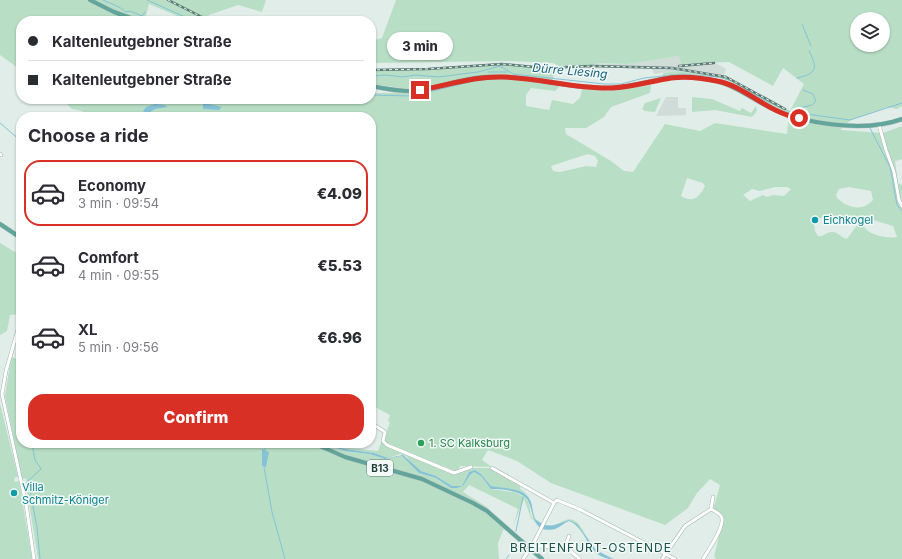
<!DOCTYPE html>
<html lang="en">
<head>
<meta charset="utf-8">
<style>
	:root { --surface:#fff; --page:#f7f7f7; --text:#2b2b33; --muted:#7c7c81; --line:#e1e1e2; --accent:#d93025 }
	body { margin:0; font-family:Inter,sans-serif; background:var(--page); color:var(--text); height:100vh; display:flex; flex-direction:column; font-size:15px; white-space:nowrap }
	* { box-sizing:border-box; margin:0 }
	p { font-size:13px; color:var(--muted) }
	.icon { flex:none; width:22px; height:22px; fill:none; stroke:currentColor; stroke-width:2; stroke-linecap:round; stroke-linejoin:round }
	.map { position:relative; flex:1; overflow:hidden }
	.sheet { position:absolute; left:16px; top:112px; width:360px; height:336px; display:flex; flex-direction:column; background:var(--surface); border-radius:16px; box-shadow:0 1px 3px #0004 }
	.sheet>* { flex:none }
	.guide { position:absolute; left:16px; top:16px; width:360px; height:88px; border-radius:16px; box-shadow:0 1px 3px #0004; display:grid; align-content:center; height:88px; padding:0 12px; background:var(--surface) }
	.controls { position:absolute; left:850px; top:12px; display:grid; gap:8px }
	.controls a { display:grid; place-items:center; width:40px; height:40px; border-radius:50%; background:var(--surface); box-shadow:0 1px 3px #0004; font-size:20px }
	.end { position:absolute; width:18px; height:18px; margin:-9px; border:5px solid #d93025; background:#fff; box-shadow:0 0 0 2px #fff }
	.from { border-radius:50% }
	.bubble { position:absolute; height:28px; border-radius:14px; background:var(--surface); box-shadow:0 1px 3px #0004; font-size:13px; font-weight:800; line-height:28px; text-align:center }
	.guide b { display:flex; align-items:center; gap:14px; height:38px; font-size:15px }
	.guide b+b { border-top:1px solid var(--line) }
	.guide i { width:10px; height:10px; background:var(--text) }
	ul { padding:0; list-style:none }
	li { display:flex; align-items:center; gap:12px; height:66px; margin:0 8px 6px; padding:0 4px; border:2px solid transparent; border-radius:16px }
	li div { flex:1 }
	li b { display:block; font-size:15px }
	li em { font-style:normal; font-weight:800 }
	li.active { border-color:var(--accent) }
	li>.icon { width:36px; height:36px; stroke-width:1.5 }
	h2 { padding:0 12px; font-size:18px; line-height:48px }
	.action { display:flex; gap:8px; margin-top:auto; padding:8px 12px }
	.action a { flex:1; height:46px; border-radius:16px; background:var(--accent); color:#fff; font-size:16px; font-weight:800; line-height:46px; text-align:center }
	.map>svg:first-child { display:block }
	.built { fill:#cfdcd8 }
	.green { fill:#b8dfc6; fill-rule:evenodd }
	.water { fill:#85c2d6 }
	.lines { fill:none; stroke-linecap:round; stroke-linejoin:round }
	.stream { stroke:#85c2d6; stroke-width:1 }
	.minor-casing { stroke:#a3b5b0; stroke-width:4 }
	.major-casing { stroke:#c1c9c8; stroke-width:5 }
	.minor { stroke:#fff; stroke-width:3 }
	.major { stroke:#62a59a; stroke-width:4 }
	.rail-casing { stroke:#5a7a74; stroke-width:2.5 }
	.rail { stroke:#f2f9f6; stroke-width:1; stroke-dasharray:3; stroke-linecap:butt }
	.route { stroke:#d93025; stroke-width:5 }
	.culture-dot { fill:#0f9aa8; stroke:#f2f9f6; stroke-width:1.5 }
	.leisure-dot { fill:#2e9e5b; stroke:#f2f9f6; stroke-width:1.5 }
	.labels { text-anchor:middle; stroke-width:3; stroke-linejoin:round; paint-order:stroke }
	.shield { fill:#f2f9f6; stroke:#5f7672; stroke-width:1 }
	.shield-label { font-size:10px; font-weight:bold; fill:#203e39 }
	.culture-label { font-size:11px; fill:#0d838f; stroke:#f2f9f6; text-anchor:start }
	.leisure-label { font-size:11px; fill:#27864d; stroke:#f2f9f6; text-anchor:start }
	.water-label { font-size:12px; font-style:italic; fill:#16637f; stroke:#f2f9f6 }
	.neighbourhood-label { font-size:12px; letter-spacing:1px; fill:#1a524a; stroke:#f2f9f6 }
</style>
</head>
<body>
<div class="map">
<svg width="902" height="559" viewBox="0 0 902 559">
	<rect width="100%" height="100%" fill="#e1ede8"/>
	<path class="built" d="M679,56L681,64L714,62L726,69L723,76L676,71L654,74L652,69L592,67L595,63L628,64Z
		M666,97H678V108H686V115L656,116Z"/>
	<path class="green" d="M0,0H266L262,12L238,5L209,15L208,17L218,21H181L182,18L149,4L145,20L141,21H21V70L0,55Z
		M396,0H902V106L897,109L888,107L851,120L840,130L883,133L902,126V159L895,161L898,183L902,185V559H717L714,557L723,519L722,515L713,510L720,485L710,479L697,493L688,508L665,525L551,483L517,461L488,450L482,460L492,467L460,466L458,471H455L386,444L384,440L390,422L388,421L390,415L371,405V117H238L241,112L233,116L236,117H86L82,111L72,109L67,104H56L46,99H371V93H412L443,87L442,83L409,89L371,84V71L435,70L500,65L555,69L552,84L560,86L555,91L531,88L526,95V106L549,110L552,100L573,104L580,98L582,89L608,91L651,85L650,93L611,107L604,117L586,128H565L566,134L611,161L624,171L633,172L665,124L700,131L715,123L787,134L789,113C767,106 749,90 727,80C712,73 680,74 663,77V73L676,71L723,76L732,80L771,103L790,111L804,84L783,68L773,86L729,62L681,64L679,56L628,64L596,63L593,65L559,66L553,63L509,61L371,63V41L382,38ZM857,19H883V45H857ZM588,154L595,156L598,161L596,167L586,166L560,172L553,171L551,166ZM687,178L703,183L705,186C699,198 693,203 681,196ZM775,187H787L791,189L784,196L773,195L767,197L763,195L750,201L743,195L752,189L760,191ZM849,187L871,191L873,200C862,212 848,208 837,198L836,195L839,189ZM824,216C832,220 845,221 852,218L860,221L847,239C842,238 837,231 832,232C826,232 824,237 818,236L815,231L814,222ZM873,220L893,226L897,237C888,239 869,235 864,227L866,223Z
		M692,97L712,99L740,111L742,108L751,113L756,106L757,111L752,117L715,110L692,112Z
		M661,98L655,112L645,111L642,109L645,103Z
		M0,243L13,251L21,253L19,276L21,308L19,314L10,315L7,331L0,335Z
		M11,357L21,360V443H322L346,451L370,454L385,459L402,456L419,473L436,478L451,488H457L463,486L470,475L474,472L481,476L491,489L514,492L525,497L529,503L531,516L541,526L531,518L524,499L513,526L518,509L469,485L463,492L490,509L481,506L504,528L498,543L499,559H38L26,484V478L22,479L5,396Z
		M0,404L18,477L14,478L15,482L19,481L32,559H0Z
		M382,440L384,445L455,474L471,468H490L521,486L520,489C538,500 526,512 539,522C556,534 564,513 575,521C583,526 586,539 594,547C599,553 607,556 615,559C589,555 589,530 569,520C564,521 559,525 554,526C531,532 535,504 525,494L491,486L481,474L475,470L469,472L462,486H452L436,476L421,471L412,465L406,456L400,454L388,458L374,453L345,449L325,443H335L347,448L378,451Z"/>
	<path class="water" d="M203,103L222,107L219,110L203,109Z
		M155,104L164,105L168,107L155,109L147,114L143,111L146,107Z
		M322,443L345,449L374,453L388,458L403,455L421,471L436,476L452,486H462L469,472L475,470L481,474L491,486C503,489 523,487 530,500C533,505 532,513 535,519C548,530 555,525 569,520L577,524L596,550L613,559C589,559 589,534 573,523L569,521C564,523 560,527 555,529C530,535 534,508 527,499C519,490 502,489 491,489L481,476L474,472L470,475L463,486L457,488H451L436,478L419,473L402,456L385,459L370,454L345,451Z
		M262,449L269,452L266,467L262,466Z"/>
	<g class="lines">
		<path class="stream" d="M103,0C110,4 120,6 126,12L130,11L142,16L145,12
			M147,0L194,21
			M164,18L168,21
			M802,24L811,46
			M488,72H507
			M371,76L386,75L403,77L416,75L438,77L478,72L500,66L513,74L604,84H621L644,78L681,74L719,77L732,81L766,101L791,112L850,120L902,103
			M797,78C817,74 818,68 809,51
			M371,95L412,96L478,80
			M799,108L812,105L816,101L813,94L803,90
			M0,123L21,141
			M870,128L890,167L897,205L902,211
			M32,443L35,460L41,469L28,481L37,527L40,559
			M265,443V450
			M264,467L272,512L285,559
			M516,531L523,497
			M506,559L509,555"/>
		<g class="minor-casing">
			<path id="minor" d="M879,125L886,150L894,172L899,200L902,206
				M0,154L1,155
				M21,319L6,371L2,394L26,504L34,559
				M371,423L385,432L383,441L387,445L454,473L471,467
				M371,433L375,426
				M492,468L554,503
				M554,503L557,500L581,510L675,559
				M711,509L713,497
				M533,546L565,547L580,559
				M565,547L569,536
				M523,559L532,546L554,503
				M662,559L685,526L711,509C714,511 719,513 721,516C727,525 707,552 703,559"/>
		</g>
		<g class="major-casing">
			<path id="major" d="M90,0L114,12L139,21
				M371,86C386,89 401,92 416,91C439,88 461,78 484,77C526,75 566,88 607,88C630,88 651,80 673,77C684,76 696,78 706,79C730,82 746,95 767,106C802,124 864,133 902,119
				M0,224L21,238
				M313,443L345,457L422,479L473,503L487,511L542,559"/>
		</g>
		<use href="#minor" class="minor"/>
		<use href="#major" class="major"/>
		<g class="rail-casing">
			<path id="rail" d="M168,0L210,21
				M679,66L714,63
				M371,70L428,69L502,64L545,68L591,66L672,68L726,77L785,109"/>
		</g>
		<use href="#rail" class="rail"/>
	</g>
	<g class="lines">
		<path class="route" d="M420,90C449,85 474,76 504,77C540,78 575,89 612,88C632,87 652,81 671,78C686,76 703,78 717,81C745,86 768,113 799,118"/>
	</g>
	<g class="culture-dot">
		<circle cx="815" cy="220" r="4"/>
		<circle cx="14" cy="493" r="4"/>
	</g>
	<circle class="leisure-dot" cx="421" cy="443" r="4"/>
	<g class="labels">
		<rect class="shield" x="367" y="460" width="26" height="16" rx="3"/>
		<g class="shield-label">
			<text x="380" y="472">B13</text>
		</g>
		<g class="culture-label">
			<text x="823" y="224">Eichkogel</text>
			<text x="22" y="491">Villa<tspan x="22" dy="13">Schmitz-Königer</tspan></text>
		</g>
		<g class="leisure-label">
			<text x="429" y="447">1. SC Kalksburg</text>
		</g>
		<g class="water-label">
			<text transform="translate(570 71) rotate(5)" y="4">Dürre Liesing</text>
		</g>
		<g class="neighbourhood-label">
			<text x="591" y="552">BREITENFURT-OSTENDE</text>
		</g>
	</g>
</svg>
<div class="controls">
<a><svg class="icon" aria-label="layers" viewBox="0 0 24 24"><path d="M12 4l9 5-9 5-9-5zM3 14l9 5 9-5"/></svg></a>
</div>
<i class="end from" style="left:799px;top:118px"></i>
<i class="end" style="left:420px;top:90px"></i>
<div class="bubble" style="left:387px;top:32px;width:66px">3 min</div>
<div class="guide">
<b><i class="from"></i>Kaltenleutgebner Straße</b>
<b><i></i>Kaltenleutgebner Straße</b>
</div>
<section class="sheet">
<h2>Choose a ride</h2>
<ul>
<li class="active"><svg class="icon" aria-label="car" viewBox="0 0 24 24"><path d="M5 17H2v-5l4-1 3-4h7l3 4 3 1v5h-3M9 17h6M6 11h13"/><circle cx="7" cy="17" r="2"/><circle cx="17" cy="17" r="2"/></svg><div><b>Economy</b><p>3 min · 09:54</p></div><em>€4.09</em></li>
<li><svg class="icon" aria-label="car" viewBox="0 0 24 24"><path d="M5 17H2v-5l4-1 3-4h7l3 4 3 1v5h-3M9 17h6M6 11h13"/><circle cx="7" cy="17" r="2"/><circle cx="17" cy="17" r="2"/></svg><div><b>Comfort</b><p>4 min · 09:55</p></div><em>€5.53</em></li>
<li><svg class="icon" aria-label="car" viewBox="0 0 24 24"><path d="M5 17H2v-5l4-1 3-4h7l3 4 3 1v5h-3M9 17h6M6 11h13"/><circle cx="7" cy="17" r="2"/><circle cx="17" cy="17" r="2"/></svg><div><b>XL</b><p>5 min · 09:56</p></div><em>€6.96</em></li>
</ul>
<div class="action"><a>Confirm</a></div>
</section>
</div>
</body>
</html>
